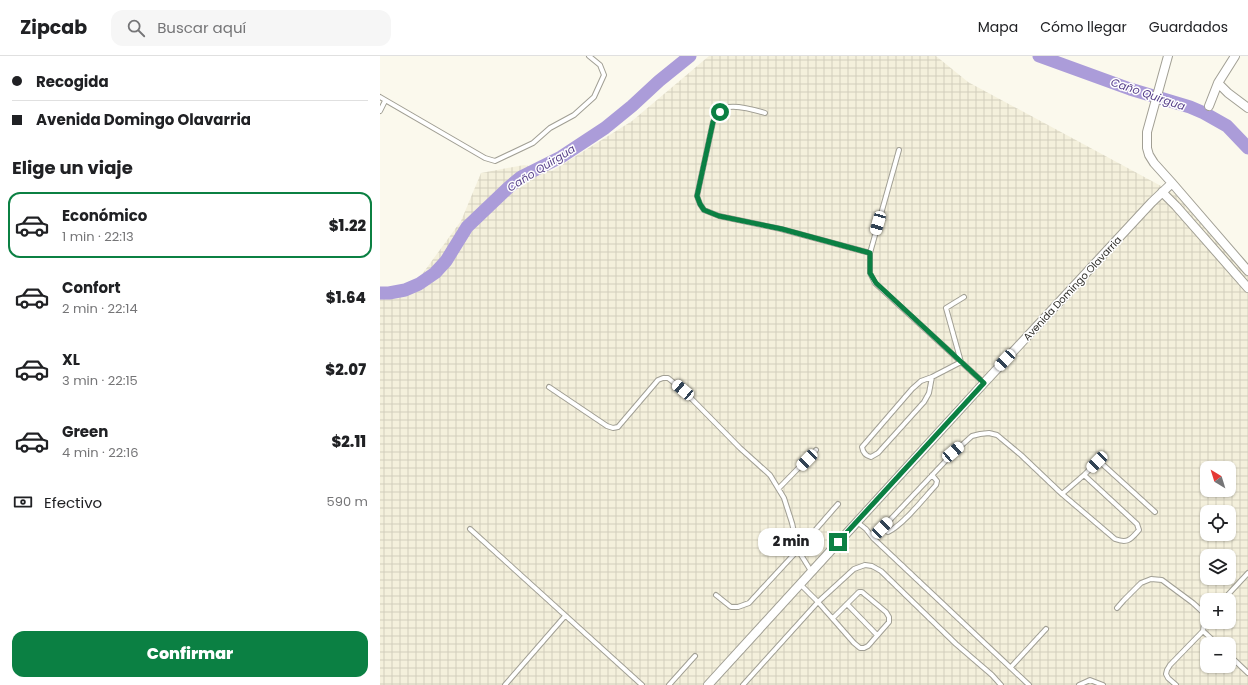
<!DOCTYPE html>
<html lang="es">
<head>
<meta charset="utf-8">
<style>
	:root { --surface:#fff; --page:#f6f6f6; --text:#202124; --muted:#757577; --line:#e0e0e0; --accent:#0b8043 }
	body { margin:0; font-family:Poppins,sans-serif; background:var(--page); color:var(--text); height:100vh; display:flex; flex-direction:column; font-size:15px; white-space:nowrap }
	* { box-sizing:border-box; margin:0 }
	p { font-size:13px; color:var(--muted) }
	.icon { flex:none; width:22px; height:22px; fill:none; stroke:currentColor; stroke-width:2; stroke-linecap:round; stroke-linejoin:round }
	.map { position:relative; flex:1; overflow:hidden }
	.details { display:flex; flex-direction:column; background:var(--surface); width:380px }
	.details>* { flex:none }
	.banner { display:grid; align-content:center; height:88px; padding:0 12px; background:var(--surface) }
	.needle { width:26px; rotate:322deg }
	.controls { position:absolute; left:820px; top:405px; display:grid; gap:8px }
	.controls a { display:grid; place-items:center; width:36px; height:36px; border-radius:8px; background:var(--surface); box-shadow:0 1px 3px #0004; font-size:20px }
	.end { position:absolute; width:18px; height:18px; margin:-9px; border:5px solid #0b8043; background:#fff; box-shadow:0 0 0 2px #fff }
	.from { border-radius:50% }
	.bubble { position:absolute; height:28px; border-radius:12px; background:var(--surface); box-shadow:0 1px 3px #0004; font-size:13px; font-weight:800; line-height:28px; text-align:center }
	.car { position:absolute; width:12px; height:24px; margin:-12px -6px; border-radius:5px; box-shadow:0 0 3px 1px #0007; background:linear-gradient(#fff 24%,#345 0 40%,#fff 0 76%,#345 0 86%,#fff 0) }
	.banner b { display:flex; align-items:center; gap:14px; height:38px; font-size:15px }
	.banner b+b { border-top:1px solid var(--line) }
	.banner i { width:10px; height:10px; background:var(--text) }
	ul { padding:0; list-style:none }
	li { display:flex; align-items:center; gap:12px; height:66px; margin:0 8px 6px; padding:0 4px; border:2px solid transparent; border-radius:12px }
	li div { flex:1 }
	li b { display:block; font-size:15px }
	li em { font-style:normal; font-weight:800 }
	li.selected { border-color:var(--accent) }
	li>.icon { width:36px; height:36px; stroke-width:1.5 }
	h2 { padding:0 12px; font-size:18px; line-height:48px }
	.pay { display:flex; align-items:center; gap:10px; height:44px; padding:0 12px; font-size:15px }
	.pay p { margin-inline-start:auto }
	.button { display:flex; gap:8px; margin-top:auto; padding:8px 12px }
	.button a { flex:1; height:46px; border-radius:12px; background:var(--accent); color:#fff; font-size:16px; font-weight:800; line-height:46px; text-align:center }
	header { display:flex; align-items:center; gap:24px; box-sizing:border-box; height:56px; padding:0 20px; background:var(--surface); border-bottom:1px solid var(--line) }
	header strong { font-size:19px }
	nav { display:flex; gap:22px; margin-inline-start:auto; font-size:14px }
	.search { width:280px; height:36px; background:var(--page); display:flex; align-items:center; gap:10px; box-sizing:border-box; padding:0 14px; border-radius:12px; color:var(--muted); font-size:15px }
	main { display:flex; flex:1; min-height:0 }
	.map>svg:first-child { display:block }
	.industrial { fill:url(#industrial-grid); fill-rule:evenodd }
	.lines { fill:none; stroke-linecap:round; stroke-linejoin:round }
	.river { stroke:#ab9cd9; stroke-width:13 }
	.service-casing { stroke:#a19f94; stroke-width:6 }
	.minor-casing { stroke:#a19f94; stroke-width:10 }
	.service { stroke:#fff; stroke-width:4 }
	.minor { stroke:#fff; stroke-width:8 }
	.route { stroke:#0b8043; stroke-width:5 }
	.labels { text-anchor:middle; stroke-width:3; stroke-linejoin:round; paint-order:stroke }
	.street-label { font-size:10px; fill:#31302c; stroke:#fff }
	.water-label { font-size:11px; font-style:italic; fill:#563f89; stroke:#fff }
</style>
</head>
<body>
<header>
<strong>Zipcab</strong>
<div class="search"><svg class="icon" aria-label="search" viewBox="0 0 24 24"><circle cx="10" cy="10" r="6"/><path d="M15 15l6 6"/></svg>Buscar aquí</div>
<nav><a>Mapa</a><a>Cómo llegar</a><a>Guardados</a></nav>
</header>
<main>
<section class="details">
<div class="banner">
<b><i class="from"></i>Recogida</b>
<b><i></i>Avenida Domingo Olavarria</b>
</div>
<h2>Elige un viaje</h2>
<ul>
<li class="selected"><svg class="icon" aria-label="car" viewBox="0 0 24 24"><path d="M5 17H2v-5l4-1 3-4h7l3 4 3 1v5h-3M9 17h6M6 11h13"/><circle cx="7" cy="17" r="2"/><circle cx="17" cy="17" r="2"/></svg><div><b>Económico</b><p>1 min · 22:13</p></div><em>$1.22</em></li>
<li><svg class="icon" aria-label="car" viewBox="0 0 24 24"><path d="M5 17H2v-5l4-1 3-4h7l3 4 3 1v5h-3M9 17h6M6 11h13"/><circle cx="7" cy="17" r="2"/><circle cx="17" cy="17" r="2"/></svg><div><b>Confort</b><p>2 min · 22:14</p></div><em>$1.64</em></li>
<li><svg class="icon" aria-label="car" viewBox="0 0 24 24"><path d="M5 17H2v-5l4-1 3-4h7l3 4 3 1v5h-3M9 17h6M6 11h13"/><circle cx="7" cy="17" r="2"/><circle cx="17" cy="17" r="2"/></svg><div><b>XL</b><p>3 min · 22:15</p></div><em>$2.07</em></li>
<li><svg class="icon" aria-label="car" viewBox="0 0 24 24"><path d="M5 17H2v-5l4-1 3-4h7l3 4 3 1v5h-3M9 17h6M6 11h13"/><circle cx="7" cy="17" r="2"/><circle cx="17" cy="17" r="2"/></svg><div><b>Green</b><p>4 min · 22:16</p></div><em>$2.11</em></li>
</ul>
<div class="pay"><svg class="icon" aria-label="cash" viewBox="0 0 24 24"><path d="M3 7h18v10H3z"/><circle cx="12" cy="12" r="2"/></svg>Efectivo<p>590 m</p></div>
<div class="button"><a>Confirmar</a></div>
</section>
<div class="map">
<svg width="868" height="629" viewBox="0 0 868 629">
	<defs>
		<pattern id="industrial-grid" width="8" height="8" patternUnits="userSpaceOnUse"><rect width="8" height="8" fill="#f4f0dc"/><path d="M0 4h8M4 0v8" fill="none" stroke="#d2cebd"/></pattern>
	</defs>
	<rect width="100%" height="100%" fill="#fbf9ed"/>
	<path class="industrial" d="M329,0H556L588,26L794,137L868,219V629H0V233L32,232L81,165L101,117L144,109L172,115L252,65ZM827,412H849V434H827ZM827,456H849V478H827ZM827,500H849V522H827ZM827,544H849V566H827ZM827,588H849V610H827Z"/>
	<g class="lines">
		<path class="river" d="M659,0L750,33L810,51L824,57L847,70L868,92
			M0,237H9L25,234L39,228L55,217L66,205L87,171L129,131L141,121L181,101L225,72L252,50L279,25L310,0"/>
		<g class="service-casing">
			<path id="service" d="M0,41L105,102L115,105L153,87L170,72L194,59L214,41L224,19L220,9L209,0
				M0,55L5,45
				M385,57C375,54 355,48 345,52C339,54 335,61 333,66L317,140L320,148L324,154L339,160L401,173L490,197
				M519,94L490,197V217L495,227L604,327
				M552,321L549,337L544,346L498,397L491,401C486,400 483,397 482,391L532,333L541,325L552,321L581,306L566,252L584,241
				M169,331L227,370L233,372L238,371L278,324L283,322H288L303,334L360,392L390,419L404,442L412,467L418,494L431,515
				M399,432L436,394
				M682,438L704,419L717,406L719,405L775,456
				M477,466L486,473L493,482L649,629
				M502,472L508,476C524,468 544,442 556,429L557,425L552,419
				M90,473L262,629
				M493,482L573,397L592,380L600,378L609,377L617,379L641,399L682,438L735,483C748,488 751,483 759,474L757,468L704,419
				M420,528L438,546L474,587L480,592H484L488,590L509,566V561L506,556L482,536H479L453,562
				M336,539L351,551H358L369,547L418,494L458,448
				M843,544L868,517
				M467,548L497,579
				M737,552L744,544L761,527L771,523L782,524L813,547L827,560
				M827,562L824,567L823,575L837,588
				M849,599L868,617
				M631,611L666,573
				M125,629L185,560
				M289,629L315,600
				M363,629L438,546L474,513L485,509L492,510L501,515L576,588L612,619L621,629
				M699,629L710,624L723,629
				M796,629L788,622L786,618L787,614L790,609L823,575"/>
		</g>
		<g class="minor-casing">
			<path id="minor" d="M788,0L767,76V92L769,99L774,107L792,127L868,215
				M838,27L848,37L868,52
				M829,50L838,27L855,0
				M782,136L796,150L868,232
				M328,629L604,327L772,146L792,127"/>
		</g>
		<use href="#service" class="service"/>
		<use href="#minor" class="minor"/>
	</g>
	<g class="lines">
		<path class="route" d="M340,56L336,60L333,66L317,140L320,148L324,154L339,160L402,173L490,197V217L496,227L604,327L458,486"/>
	</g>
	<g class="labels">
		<g class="street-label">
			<text transform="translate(692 232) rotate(-47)" y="4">Avenida Domingo Olavarria</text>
		</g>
		<g class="water-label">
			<text transform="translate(768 38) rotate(19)" y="4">Caño Quirgua</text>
			<text transform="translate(161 112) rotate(-32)" y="4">Caño Quirgua</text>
		</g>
	</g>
</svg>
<div class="controls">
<a><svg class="needle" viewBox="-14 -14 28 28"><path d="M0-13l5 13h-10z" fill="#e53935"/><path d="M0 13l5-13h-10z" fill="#757577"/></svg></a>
<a><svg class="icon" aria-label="locate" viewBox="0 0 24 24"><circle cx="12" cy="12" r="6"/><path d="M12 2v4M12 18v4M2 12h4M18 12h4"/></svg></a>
<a><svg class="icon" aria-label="layers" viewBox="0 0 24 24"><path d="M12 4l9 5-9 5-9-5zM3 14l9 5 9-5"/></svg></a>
<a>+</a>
<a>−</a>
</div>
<i class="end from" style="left:340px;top:56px"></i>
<i class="end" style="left:458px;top:486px"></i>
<div class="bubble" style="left:378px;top:472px;width:66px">2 min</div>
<i class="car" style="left:498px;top:167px;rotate:196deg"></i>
<i class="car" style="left:625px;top:304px;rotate:223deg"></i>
<i class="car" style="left:303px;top:334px;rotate:310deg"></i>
<i class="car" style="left:573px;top:396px;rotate:49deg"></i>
<i class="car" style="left:427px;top:404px;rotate:224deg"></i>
<i class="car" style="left:717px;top:406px;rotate:224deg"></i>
<i class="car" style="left:502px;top:472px;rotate:44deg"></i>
</div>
</main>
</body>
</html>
